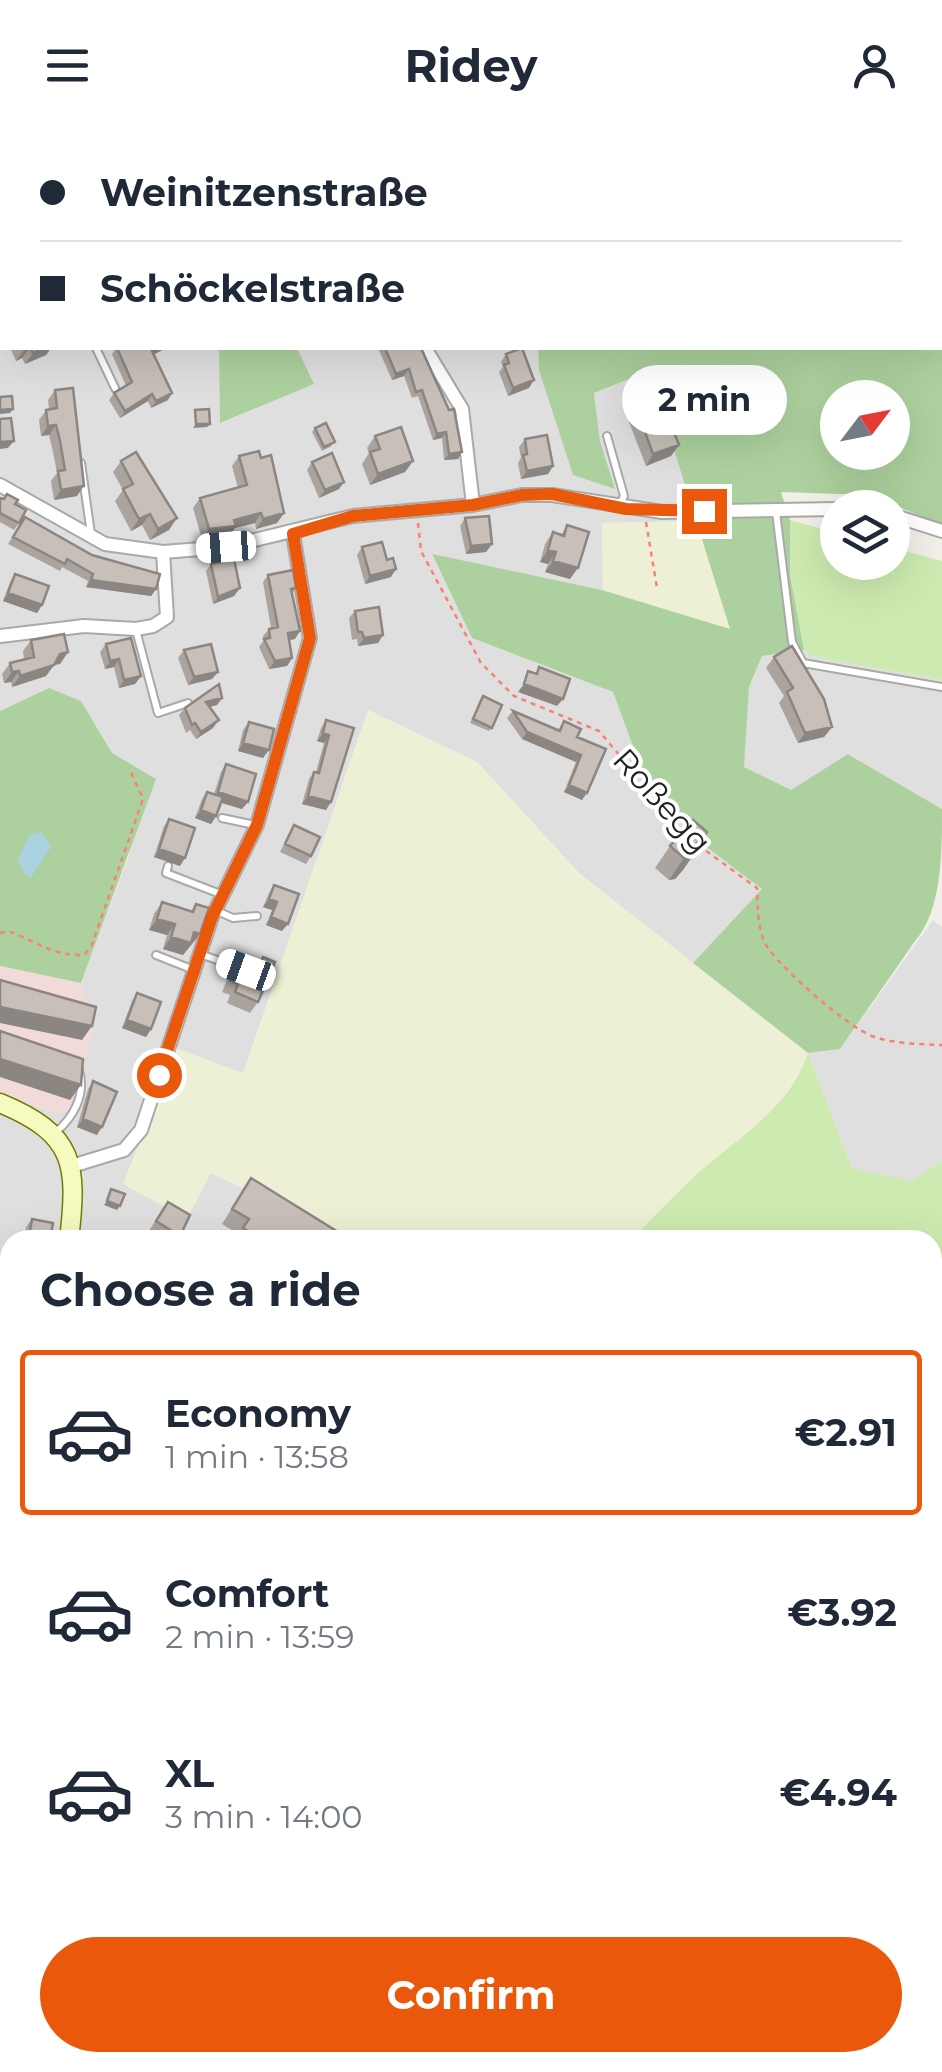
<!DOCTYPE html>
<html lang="en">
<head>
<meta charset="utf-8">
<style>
	:root { --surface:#fff; --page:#f2f2f3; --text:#1f2937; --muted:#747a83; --line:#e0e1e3; --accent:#ea580c }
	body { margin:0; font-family:Montserrat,sans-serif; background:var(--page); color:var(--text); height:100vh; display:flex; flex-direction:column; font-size:38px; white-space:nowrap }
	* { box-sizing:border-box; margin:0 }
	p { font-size:32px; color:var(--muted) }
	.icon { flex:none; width:55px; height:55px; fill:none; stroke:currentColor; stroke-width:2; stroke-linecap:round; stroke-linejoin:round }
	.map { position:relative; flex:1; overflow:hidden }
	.drawer { position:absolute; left:0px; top:1100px; width:942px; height:842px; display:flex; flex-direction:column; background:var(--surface); border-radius:30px 30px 0 0; box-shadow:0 10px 40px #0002 }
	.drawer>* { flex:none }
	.guide { position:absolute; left:0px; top:0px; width:942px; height:220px; box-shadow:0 10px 40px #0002; display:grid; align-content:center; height:220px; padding:0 40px; background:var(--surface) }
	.needle { width:65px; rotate:58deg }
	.fabs { position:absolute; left:820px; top:250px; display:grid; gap:20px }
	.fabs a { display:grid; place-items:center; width:90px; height:90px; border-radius:50%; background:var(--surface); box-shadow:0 10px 40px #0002; font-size:50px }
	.end { position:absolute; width:45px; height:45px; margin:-22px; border:12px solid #ea580c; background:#fff; box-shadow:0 0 0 5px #fff }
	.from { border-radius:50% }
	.bubble { position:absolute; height:70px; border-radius:35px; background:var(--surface); box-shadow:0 10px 40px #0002; font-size:32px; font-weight:700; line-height:70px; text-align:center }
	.car { position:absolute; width:30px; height:60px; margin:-30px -15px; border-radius:12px; box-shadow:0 0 8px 2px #0007; background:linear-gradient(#fff 24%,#345 0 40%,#fff 0 76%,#345 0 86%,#fff 0) }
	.guide b { display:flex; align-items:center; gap:35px; height:95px; font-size:38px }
	.guide b+b { border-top:2px solid var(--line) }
	.guide i { width:25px; height:25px; background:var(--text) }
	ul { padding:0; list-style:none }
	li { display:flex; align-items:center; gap:30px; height:165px; margin:0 20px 15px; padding:0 20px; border:5px solid transparent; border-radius:10px }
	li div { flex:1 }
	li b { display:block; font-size:38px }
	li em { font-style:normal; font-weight:700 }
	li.on { border-color:var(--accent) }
	li>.icon { width:90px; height:90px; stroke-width:1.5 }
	h2 { padding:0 40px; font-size:45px; line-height:120px }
	.cta { display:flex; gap:20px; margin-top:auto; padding:20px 40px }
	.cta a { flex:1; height:115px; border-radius:60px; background:var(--accent); color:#fff; font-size:40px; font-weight:700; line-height:115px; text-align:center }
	header { display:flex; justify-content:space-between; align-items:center; height:130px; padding:0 40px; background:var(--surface); font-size:45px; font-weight:700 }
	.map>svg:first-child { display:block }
	.residential { fill:#e0dfdf }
	.commercial { fill:#f2dad9 }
	.farmland { fill:#eef0d5 }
	.grass { fill:#cdebb0 }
	.forest { fill:#add19e; fill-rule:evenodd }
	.water { fill:#aad3df }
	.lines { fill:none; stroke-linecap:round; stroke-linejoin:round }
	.lane-casing { stroke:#a9a9a9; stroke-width:10 }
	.street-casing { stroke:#a9a9a9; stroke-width:16 }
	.secondary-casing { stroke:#707d05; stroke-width:21 }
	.path { stroke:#fa8072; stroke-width:2.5; stroke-dasharray:5 5; stroke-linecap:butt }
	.lane { stroke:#fff; stroke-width:6 }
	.street { stroke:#fff; stroke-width:12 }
	.secondary { stroke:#f7fabf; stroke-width:18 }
	.wall { fill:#aba49e }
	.shaded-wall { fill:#8b8681 }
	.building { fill:#c7bfb8; stroke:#8b8681; stroke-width:2.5 }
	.route { stroke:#ea580c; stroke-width:12 }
	.labels { text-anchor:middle; stroke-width:8; stroke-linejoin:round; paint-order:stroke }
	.street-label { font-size:32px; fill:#222; stroke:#fff }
</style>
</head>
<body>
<header><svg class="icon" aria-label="menu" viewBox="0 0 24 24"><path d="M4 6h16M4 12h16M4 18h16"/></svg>Ridey<svg class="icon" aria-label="person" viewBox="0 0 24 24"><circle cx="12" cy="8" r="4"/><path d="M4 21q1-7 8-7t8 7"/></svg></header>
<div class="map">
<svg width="942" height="1942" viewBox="0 0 942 1942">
	<rect width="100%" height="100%" fill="#f2efe9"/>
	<path class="residential" d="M0,0L68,2H2V218H219L221,293L313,254L297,218H538L539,240L613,359L600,311L594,263L634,247L663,284L698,391L602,393L603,460L432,425L472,508L613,562L641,638L700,712L763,759L693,833L579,743L477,632L368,580L211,1043L350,1110H10V1597L0,1548V964L94,901L81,853L130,723L112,623L81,571L49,558L0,581Z
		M804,520L813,526L942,550V679L849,624L791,661L743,637L749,557L762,526Z
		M933,790L942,797V1031L911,1052L852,1038L808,923L840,919Z
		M932,1375L942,1377V1664L933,1666Z
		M506,1932L507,1942H260L258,1933Z
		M69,1933H179V1942H71Z
		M638,1933H794L795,1942H638Z"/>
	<path class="commercial" d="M0,836L81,853L94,901L69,983L52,982L0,964Z"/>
	<path class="farmland" d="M698,391L731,500L603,460L602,393Z
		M368,580L477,632L579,743L808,923L803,939L766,989L698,1044L631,1110H350L211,1043L187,1089L123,1054L176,918L243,943Z"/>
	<path class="grass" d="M790,390L837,403L838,432H892L893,418L942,431V550L812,526L804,520L790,445Z
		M808,923L852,1038L911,1051L942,1031V1377L932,1375V1110H631C653,1088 675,1064 698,1043C739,1007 790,978 808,923Z
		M0,1548L10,1597V1932L69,1933L71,1942H0Z
		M942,1664V1942H795L794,1933L932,1932V1666Z
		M179,1933H258L260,1942H179Z
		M506,1933H638V1942H507Z"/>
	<path class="forest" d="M67,0H347L356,2H68Z
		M436,0H942V395L870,365L781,362L790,390V445L804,520L762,526L749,557L744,637L791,660L848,624L942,679C942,724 942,780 915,811L840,919L808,923L693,833L762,759L700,712L641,638L613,562L472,508L432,424L602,460L730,499L663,284L634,247L594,263L600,311L615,359L573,345L539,240L538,218H940V2H429ZM838,268H892V322H838Z
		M219,218H297L314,254L220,293Z
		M49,558L81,571L112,623L156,649L81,853L0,836V581Z"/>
	<path class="water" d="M41,702L51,717L31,747L24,743L18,730L29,705Z"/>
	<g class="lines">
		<g class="lane-casing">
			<path id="lane" d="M0,32L2,36
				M96,218L115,258
				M607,306L624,366L619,376
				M81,333L91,404
				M776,382L792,512L803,533L942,557
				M136,500L158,583L188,573
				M222,688L255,695
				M168,736L166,743L223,765
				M215,780L233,788L257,786
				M200,824L240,838
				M156,825L194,840
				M55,1003C74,987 86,965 79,940
				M748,1942L768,1932"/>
		</g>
		<g class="street-casing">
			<path id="street" d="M34,2L38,0
				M0,21L2,20
				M425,218L462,279L473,375
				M0,355L105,414L163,422L226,417L353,386L473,375L522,365H552L662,382L838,379
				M892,385L942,401
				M0,506L84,496L136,499L153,496L167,487L163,422
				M72,1036L124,1020L141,1000L212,787L257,695L310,508L293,404
				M0,1177L10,1181
				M0,1479L10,1534
				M83,1932L84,1942
				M382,1932L383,1942
				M796,1932L797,1942
				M336,1935L348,1932"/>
		</g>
		<g class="secondary-casing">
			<path id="secondary" d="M0,973C75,1004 78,1034 69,1110
				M0,1276L10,1277
				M932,1498L942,1500"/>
		</g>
		<path class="path" d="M646,392L657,458
			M418,393L421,421L481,533L514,566L599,601L685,703
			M698,715L757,758C758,777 757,796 765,813C776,835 849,898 872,906C895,914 917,914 942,915
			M0,803L8,801C36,811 52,826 84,825L91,817L143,669L129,638
			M932,1472L942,1473
			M248,1932V1942
			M893,1932L894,1942"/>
		<use href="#lane" class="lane"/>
		<use href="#street" class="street"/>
		<use href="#secondary" class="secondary"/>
	</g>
	<path class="wall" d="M10,218H51L46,225L25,234L22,228L16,231Z
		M116,218H166L153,225L168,270L151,278L148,271L120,288L109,270L114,263L126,256L112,224Z
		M378,218H421L462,322L458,329L444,330L442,308L433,310L418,266L412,268L404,246L392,250Z
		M506,224L529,258L508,266L499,242L503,237L501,232Z
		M55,260L77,366L54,370L51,351L57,343L53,322L49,305L41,306L39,290L46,280L49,279L48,270Z
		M637,280L671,326L646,336L629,292Z
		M315,298L332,316L322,321L312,302Z
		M375,306L413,331L405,342L370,355L362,334L369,323L367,318Z
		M525,309L553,336L548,344L521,349L518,333L521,328L519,317Z
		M239,326L284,383L277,393L256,399L255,393L235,398L229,406L202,409L193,378L200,368L238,358L232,336Z
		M121,331L169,400L150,410L142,395L131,401L115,371L123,360L113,342Z
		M312,332L344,352L339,359L319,368L307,340Z
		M0,368L15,374L19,393L14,400L0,392Z
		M465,388L492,414L486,422L466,424L460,396Z
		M20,394L92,425L156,459L151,466L86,457L88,451L62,437L60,441L8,414Z
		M567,395L570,449L545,442L548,434L540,432L545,414L553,402L561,405Z
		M362,417L391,447L365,454L357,425Z
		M211,434L240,458L234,466L213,474L206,441Z
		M15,444L42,475L37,483L3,471L10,452Z
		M268,445L296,458L292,464L295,509L289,510L292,528L287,536L269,539L259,517L264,510L263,506L269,499L271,498L263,452Z
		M355,481L383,505L378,513L358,516L357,509L352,510L349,488Z
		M31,510L68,522L60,534L54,535L46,546L12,557L11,552L4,553L2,544L10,533L24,529L23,521Z
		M106,514L141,546L135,554L119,558L114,537L105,539L100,522Z
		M184,520L218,542L212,549L188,555L178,528Z
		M774,527L832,597L824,607L798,613L779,573L784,566L766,538Z
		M483,566L492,598L489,601L470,593Z
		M222,568L217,575L210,577L213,598L196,609L190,600L186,603L179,585L185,578Z
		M513,581L558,600L564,591L577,607L606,619L582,670L564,662L576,632L522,609L507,588Z
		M326,590L354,598L326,680L302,674L309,649L314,642H316L324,613L317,611L321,598Z
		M249,592L263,628L238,621L243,600Z
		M226,634L248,672L242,679L221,673L216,686L211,694L195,688L202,669L207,662L214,664L221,642Z
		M169,689L180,736L154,727L164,696Z
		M294,695L311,726L306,734L280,722Z
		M707,702L683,740L675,749L669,750L655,738L670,716Z
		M274,755L282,801L266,795L272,780L263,777L269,763Z
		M162,772L191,781L196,774L200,804L183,825L163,819L167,805L149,800L154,784Z
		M263,827L258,872L250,883L227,873L230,865L222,862L229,845L237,833L254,840Z
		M137,863L151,899L146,907L122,898L132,871Z
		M93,951L97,1005L77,997L88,959Z
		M251,1048L333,1110H234L238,1104L222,1094Z
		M168,1072L180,1106L177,1110H161L148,1102Z
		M32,1089L50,1110L24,1109L26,1097Z
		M0,1205L10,1209V1235L4,1233L2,1245L0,1249Z
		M941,1400L942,1401V1434L932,1429V1418L935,1408Z
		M99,1932H122V1939L120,1942H98Z
		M403,1932H492L459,1942H404L402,1934Z
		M677,1932H710L705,1942H679L676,1935Z"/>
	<path class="shaded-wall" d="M30,218L22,228L16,231L24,220Z
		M44,218H51L46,225L25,234L33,223Z
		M159,218H166L147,228L152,221Z
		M409,239L404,246L392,250L396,244Z
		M534,250L529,258L508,266L513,258Z
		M172,263L168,270L151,278L156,271Z
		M152,264L148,271L120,288L125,281Z
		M13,279L10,283L0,284V280Z
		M196,294H210L207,297L193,298Z
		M56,295L49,305L41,306L48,296Z
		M446,302L442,308L433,310L437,304Z
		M14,311L8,318L0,319V312Z
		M679,315L671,326L646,336L653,324Z
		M462,322L458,329L444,330L449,324Z
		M413,331L405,342L370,355L378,344Z
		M553,336L548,344L521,349L527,341Z
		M344,352L339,359L319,368L325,360Z
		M84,356L77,366L54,370L61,360Z
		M261,383L255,393L235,398L229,406L202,409L209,399Z
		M284,383L277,393L256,399L263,389Z
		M150,384L142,395L131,401L139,389Z
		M177,388L169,400L150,410L158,399Z
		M892,404L905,406L899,414L892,412Z
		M492,414L486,422L466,424L471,416Z
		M548,420L556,422L548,434L540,432Z
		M553,431L578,438L570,449L545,442Z
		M396,439L391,447L365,454L370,446Z
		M91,450L156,459L151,466L86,457Z
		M240,458L234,466L213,474L218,467Z
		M8,463L42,475L37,483L3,471Z
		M300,501L295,509L282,511L288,503Z
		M383,505L378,513L358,516L364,508Z
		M68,522L60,534L52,535L60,524Z
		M292,528L287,536L269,539L275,531Z
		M119,529L114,537L105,539L110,531Z
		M54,535L46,546L12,557L20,546Z
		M19,541L11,552L4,553L12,542Z
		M218,542L212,549L188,555L194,547Z
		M141,546L135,554L119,558L124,550Z
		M524,554L563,569L557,576L518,562Z
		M222,568L217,575L201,579L206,572Z
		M219,590L213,598L196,609L201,602Z
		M832,597L824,607L798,613L805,603Z
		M527,602L581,625L576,632L522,609Z
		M323,603L329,605L324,613L317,611Z
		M243,613L269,620L263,628L238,621Z
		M569,655L587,663L582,670L564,662Z
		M218,662L248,672L242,679L213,670Z
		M308,666L331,672L326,680L302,674Z
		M201,680L216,686L211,694L195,688Z
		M707,702L691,723L698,718L683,740L675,749L669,750L684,728Z
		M159,719L185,728L180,736L154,727Z
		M269,769L277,772L272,780L263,777Z
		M271,787L288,794L282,801L266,795Z
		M157,789L175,794L167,805L149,800Z
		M194,802L200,804L183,825L163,819L171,807Z
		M0,877L92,896L82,910L0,893Z
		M127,890L151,899L146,907L122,898Z
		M0,929L81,955L70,970L0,947Z
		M83,989L102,997L97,1005L77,997Z
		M107,1071L120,1076L117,1080L104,1075Z
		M30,1101L37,1102L31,1110L24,1109Z
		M10,1364V1372L0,1374V1370L2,1366Z
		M471,1932H492L459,1942H438Z
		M103,1937L122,1939L120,1942H100Z"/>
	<path class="building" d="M0,36L2,39V112L0,114V88H1L0,84Z
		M30,218H44L33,223Z
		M117,218H159L152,221L172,263L156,271L152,264L125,281L114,263L132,252Z
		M385,218H421L449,280L454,279L462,322L449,324L446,302L437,304L422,260L416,262L409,239L396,244Z
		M522,218L534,250L513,258L504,235L509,233L506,224Z
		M73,258L84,356L61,360L58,341L65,340L60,311L56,295L48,296L46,280L57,278L55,260Z
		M12,266L13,279L0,280V267Z
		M662,271L679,315L653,324L637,280Z
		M209,279L210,294H196L195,280Z
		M11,288L14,311L0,312V289Z
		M326,293L335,312L324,317L315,298Z
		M401,297L413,331L378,344L370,322L380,319L375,306Z
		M547,305L553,336L527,341L523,325L527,324L525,309Z
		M259,321L261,328L271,325L284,383L263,389L261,383L234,390L236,396L209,399L200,368L247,355L239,326Z
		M136,322L177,388L158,399L150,384L139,389L123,359L133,354L121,331Z
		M332,323L344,352L325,360L312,332Z
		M7,364L18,370L15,374L26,380L19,393L0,383V368L4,369Z
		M489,386L492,414L471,416L465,388Z
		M25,387L92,425L160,444L156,459L91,450L93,444L67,429L65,434L13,407Z
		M892,391L907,394L905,406L892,404Z
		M567,395L589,402L578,438L553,431L556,422L548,420L553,402L564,406Z
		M382,412L387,430L393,428L396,439L370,446L362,417Z
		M234,429L240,458L218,467L211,434Z
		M293,440L296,458L291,459L300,501L288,503L292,528L275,531L264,509L270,508L269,499L278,497L268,445Z
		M15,444L49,456L42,475L8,463Z
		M379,477L383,505L364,508L362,502H358L355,481Z
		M64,504L68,522L60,524L54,535L20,546L19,541L12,542L10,533L34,527L31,510Z
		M131,508L141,546L124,550L119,529L110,531L106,514Z
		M211,514L218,542L194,547L184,520Z
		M792,516L824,569L832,597L805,603L787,562L793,558L774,527Z
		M539,537L570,549L563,569L524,554L528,541L537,544Z
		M219,554L222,568L206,572L219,590L201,602L195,593L192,595L185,578Z
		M483,566L502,575L492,598L473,589Z
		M513,581L560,601L564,591L581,599L577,607L606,619L587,663L569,655L581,625L527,602Z
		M326,590L354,598L331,672L308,666L314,642L319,643L329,605L323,603Z
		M249,592L274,599L269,620L243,613Z
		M226,634L256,644L248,672L218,662Z
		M207,662L223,667L216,686L201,680Z
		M169,689L195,698L185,728L159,719Z
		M693,690L707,702L695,715L698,718L691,727L684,728L670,716Z
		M294,695L320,707L311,726L285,714Z
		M274,755L299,764L288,794L271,787L277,772L269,769Z
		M162,772L193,782L196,774L209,778L200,804L194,802L191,813L171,807L175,794L157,789Z
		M263,827L275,832L258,872L235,862L238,854L230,850L237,833L256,841Z
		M0,850L96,877L92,896L0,877Z
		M137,863L161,872L151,899L127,890Z
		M0,901L83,929L81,955L0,929Z
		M93,951L117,962L102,997L83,989Z
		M251,1048L338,1102L333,1110H262L243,1098L249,1089L232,1079Z
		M111,1059L125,1064L120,1076L107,1071Z
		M168,1072L190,1085L180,1106L156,1091Z
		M32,1089L53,1093L50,1110H35L37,1102L30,1101Z
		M100,1102L138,1110H98Z
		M0,1205L10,1209V1222L6,1221L2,1245H0Z
		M10,1322V1364L2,1366L0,1352V1324Z
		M941,1400L942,1401V1423L935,1420Z
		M932,1596H935L936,1611H932Z
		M104,1932H122V1939L103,1937Z
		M409,1932H471L438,1942H412Z
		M683,1932H710L711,1934L704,1936L706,1941L687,1942Z
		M351,1938L353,1942H337Z"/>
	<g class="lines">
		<path class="route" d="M159,945L212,787L257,695L310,508L293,404L353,386L473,375L522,365L552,364L626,379L704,381"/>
	</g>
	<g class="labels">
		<g class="street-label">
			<text transform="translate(662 671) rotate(48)" y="11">Roßegg</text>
		</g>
	</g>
</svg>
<div class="fabs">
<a><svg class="needle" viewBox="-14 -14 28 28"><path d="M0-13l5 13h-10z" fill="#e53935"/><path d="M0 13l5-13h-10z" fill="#747a83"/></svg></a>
<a><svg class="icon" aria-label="layers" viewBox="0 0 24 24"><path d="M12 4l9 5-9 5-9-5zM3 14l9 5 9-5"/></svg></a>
</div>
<i class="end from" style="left:159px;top:945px"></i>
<i class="end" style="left:704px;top:381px"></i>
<div class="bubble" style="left:622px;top:235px;width:165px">2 min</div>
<i class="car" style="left:226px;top:417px;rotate:266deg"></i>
<i class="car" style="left:246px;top:840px;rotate:290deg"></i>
<div class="guide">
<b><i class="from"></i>Weinitzenstraße</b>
<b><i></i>Schöckelstraße</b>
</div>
<section class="drawer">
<h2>Choose a ride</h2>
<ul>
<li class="on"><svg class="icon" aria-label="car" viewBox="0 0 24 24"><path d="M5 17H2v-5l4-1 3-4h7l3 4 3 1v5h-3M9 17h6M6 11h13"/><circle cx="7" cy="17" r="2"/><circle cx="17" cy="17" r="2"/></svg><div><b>Economy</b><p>1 min · 13:58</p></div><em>€2.91</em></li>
<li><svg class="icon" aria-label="car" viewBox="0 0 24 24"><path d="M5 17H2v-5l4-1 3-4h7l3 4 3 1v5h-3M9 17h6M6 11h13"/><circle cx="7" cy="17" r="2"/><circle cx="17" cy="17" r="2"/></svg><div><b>Comfort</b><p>2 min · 13:59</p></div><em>€3.92</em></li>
<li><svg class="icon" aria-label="car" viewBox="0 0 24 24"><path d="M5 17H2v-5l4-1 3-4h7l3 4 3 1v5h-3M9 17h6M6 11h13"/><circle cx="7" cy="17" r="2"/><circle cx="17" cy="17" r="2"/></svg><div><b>XL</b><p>3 min · 14:00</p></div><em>€4.94</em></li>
</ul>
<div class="cta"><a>Confirm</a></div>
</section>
</div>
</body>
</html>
